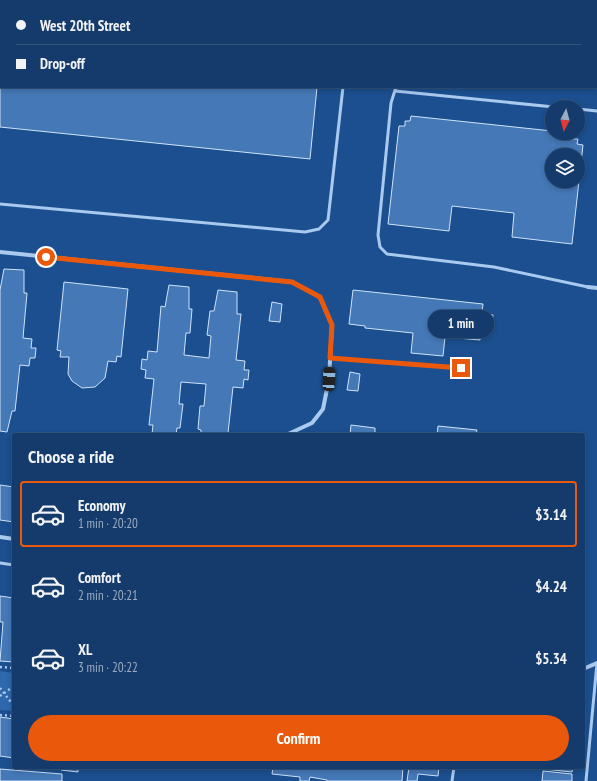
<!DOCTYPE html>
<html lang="en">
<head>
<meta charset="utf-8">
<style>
	:root { --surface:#143b6b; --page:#1d4271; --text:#f1f3f6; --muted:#9dadc1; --line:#33557e; --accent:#ea580c }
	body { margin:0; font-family:"PT Sans Narrow",sans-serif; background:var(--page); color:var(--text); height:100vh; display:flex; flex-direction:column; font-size:15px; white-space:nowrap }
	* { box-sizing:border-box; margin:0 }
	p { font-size:13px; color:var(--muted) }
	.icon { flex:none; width:22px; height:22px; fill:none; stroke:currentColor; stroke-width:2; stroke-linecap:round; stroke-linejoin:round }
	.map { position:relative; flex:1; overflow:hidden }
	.side { position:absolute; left:12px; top:433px; width:573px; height:336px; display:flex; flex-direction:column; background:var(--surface); border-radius:4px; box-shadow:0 2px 6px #0003,0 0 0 1px var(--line) }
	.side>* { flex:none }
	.hud { position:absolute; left:0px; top:0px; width:597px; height:88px; box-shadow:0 2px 6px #0003,0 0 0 1px var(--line); display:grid; align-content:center; height:88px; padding:0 16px; background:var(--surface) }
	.needle { width:26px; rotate:186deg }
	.fabs { position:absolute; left:545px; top:100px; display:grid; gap:8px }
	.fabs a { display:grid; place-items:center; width:40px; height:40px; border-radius:50%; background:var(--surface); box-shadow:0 2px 6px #0003,0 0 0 1px var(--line); font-size:20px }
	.end { position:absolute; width:18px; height:18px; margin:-9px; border:5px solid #ea580c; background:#fff; box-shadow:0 0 0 2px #fff }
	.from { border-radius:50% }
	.bubble { position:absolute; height:28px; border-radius:14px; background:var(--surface); box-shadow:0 2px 6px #0003,0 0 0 1px var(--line); font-size:13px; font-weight:700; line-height:28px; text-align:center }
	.car { position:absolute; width:12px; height:24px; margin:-12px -6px; border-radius:5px; box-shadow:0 0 3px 1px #0007; background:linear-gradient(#222 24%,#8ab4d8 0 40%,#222 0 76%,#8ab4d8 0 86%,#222 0) }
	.hud b { display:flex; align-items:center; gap:14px; height:38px; font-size:15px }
	.hud b+b { border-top:1px solid var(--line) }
	.hud i { width:10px; height:10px; background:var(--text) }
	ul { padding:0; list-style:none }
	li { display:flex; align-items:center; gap:12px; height:66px; margin:0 8px 6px; padding:0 8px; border:2px solid transparent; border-radius:4px }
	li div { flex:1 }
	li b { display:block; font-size:15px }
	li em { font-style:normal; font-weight:700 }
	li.on { border-color:var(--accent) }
	li>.icon { width:36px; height:36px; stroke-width:1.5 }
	h2 { padding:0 16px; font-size:18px; line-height:48px }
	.action { display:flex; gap:8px; margin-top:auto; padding:8px 16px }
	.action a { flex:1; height:46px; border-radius:24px; background:var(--accent); color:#fff; font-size:16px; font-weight:700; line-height:46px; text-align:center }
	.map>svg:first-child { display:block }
	.green { fill:#2e69ad }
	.building { fill:#4478b7; stroke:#cfe3fa; fill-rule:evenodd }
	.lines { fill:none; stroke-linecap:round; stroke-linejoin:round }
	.path { stroke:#a9c9ee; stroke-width:2.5; stroke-dasharray:2 3; stroke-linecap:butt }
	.service { stroke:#a9c9ee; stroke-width:3 }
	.minor { stroke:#a9c9ee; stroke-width:4 }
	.route { stroke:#ea580c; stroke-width:5 }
</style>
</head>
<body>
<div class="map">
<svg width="597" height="781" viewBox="0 0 597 781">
	<rect width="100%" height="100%" fill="#1b4f8f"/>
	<path class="green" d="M0,671L14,673V711L0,710Z"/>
	<path class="building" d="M0,0H326L1,1V87H317L310,159L0,127Z
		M511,0H597V9L596,1Z
		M411,116L552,131V133H573L572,139H578L577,144L583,145L572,244L512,237L514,213L452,206L449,231L388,224L399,126H405V121H410ZM552,155H578V181H552Z
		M4,269L24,270V293H27L23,338L32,339L31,348H36L35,358H30L29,366L20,365L15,411H12L7,432L0,431V290Z
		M64,282L128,289L121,357L117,356L116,362L108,361L105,378L95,387L82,388L72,381L68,374L69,357H60L61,351L57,350Z
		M169,285L189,287V309H192L190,333H186L184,355L209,358L211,336L207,335L210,311H214L218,290L237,292V314H241L236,360L245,361L244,370H249L248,380L244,379L243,388L233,387L228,433H225V435H201V430L198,429L200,406H204L206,384L181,382L179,404H183L180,428H177L176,435L152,434L153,425H149L154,379L145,378L146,370L141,369L142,359L147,360L148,351L157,352L161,306L165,307Z
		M353,290L483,304L482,313L493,315L491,331L481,330L480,340L445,337L443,356L411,353L413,333L365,328V326L349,324Z
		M272,302L282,304L280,322L269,321Z
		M350,372L360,374L358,391L347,390Z
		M351,425L375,428V435H330V433L350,435Z
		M438,426L477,430L476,435H437Z
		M0,485L14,487V522L0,520Z
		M0,596L14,598V662L0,661L3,622H0Z
		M0,717L14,719V758L0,756Z
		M62,767H78V772L61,770Z
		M273,767H403L402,781H327V780L310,777L309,781H300V777L272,774Z
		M409,767H439L438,776L418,774L417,781H407Z
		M544,767H573L572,772L544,769Z
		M0,769L62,774V781H0Z
		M543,771L572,774V781H542Z"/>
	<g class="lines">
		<path class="path" d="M0,667L14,668
			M0,688L14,706
			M0,696L14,686
			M0,715L14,716"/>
		<path class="service" d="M352,1V0
			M596,31H597
			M396,87L391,103L378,235L380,247L387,254L494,267L588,287
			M395,91L554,107
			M578,109L597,111
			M0,204L305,232L319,229L328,220L343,87
			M330,358L461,368
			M0,563L14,565
			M452,781L454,767
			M586,781L597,663"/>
		<path class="minor" d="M596,68H597
			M0,252L292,282L320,297L332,325L329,379L323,409L312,423L286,435
			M588,287L597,288
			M0,537L14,539
			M583,669L597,663"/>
	</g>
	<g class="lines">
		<path class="route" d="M46,257L292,282L320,297L332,325L330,358L461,368"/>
	</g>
</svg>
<div class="fabs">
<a><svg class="needle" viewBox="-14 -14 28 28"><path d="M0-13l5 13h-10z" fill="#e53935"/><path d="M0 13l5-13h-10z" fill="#9dadc1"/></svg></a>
<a><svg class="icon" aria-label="layers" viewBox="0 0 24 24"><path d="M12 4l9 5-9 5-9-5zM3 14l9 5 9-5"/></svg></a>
</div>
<i class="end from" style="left:46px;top:257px"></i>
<i class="end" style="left:461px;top:368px"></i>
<div class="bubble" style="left:428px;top:310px;width:66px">1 min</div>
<i class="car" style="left:329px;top:379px;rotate:3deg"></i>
<div class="hud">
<b><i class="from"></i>West 20th Street</b>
<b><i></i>Drop-off</b>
</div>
<section class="side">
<h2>Choose a ride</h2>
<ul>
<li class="on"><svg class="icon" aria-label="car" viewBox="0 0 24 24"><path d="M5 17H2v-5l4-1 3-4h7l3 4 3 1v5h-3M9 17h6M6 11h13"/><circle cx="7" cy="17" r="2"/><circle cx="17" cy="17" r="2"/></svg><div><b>Economy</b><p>1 min · 20:20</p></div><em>$3.14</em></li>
<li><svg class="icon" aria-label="car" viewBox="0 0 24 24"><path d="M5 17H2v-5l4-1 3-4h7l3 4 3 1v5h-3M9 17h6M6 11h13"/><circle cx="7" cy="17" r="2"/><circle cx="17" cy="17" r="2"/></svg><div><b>Comfort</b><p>2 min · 20:21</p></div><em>$4.24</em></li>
<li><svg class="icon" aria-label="car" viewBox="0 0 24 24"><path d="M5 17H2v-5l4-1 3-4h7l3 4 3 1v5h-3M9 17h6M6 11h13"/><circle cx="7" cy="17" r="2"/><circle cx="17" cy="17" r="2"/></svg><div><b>XL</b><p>3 min · 20:22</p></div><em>$5.34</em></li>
</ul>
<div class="action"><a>Confirm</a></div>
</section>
</div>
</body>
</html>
